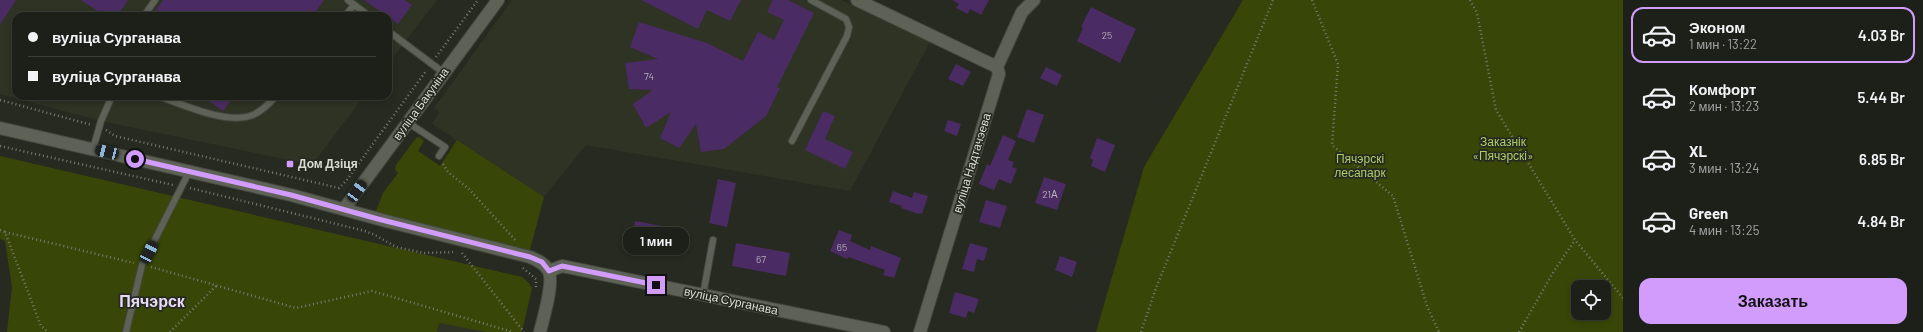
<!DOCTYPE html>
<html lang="ru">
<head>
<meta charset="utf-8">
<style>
	:root { --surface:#1c2018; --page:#252821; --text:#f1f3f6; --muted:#a0a3a2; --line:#3a3e37; --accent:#d29cfd }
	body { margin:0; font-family:Barlow,sans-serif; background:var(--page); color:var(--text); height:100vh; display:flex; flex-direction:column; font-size:15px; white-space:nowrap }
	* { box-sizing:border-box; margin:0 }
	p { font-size:13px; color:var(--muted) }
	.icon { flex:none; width:22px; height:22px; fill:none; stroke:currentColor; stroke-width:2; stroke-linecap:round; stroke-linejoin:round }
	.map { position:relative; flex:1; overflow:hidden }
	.side { display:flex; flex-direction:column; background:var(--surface); width:300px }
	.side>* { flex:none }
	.banner { position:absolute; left:12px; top:12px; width:380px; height:88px; border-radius:12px; box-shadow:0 2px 6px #0003,0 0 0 1px var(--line); display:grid; align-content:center; height:88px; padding:0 16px; background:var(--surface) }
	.tools { position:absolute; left:1571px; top:280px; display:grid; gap:8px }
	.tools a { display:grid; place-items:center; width:40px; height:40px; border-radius:8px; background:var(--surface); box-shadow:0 2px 6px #0003,0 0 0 1px var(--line); font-size:20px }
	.end { position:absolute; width:18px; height:18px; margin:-9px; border:5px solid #d29cfd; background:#111; box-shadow:0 0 0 2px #111 }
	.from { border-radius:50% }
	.bubble { position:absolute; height:28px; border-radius:12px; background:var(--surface); box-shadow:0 2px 6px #0003,0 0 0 1px var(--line); font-size:13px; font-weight:600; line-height:28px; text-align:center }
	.car { position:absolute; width:12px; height:24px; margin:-12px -6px; border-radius:5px; box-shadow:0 0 3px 1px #0007; background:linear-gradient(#222 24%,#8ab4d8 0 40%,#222 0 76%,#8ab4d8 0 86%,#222 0) }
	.banner b { display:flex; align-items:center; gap:14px; height:38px; font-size:15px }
	.banner b+b { border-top:1px solid var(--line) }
	.banner i { width:10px; height:10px; background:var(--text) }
	ul { padding:7px 0 0; list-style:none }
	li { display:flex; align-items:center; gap:12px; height:56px; margin:0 8px 6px; padding:0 8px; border:2px solid transparent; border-radius:12px }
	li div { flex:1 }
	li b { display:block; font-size:15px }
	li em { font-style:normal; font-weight:600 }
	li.selected { border-color:var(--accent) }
	li>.icon { width:36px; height:36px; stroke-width:1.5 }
	.action { display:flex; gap:8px; margin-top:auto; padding:8px 16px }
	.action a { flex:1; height:46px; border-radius:12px; background:var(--accent); color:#111; font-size:16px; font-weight:600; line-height:46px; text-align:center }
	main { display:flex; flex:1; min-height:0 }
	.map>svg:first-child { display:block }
	.built { fill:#2e3324 }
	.green { fill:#384707; fill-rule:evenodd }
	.building { fill:#4b2b63 }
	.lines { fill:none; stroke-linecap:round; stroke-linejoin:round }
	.service-casing { stroke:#44473e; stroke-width:8 }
	.minor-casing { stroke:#44473e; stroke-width:14 }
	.tertiary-casing { stroke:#44473e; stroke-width:14 }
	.secondary-casing { stroke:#44473e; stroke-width:14 }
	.path { stroke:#797d74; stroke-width:2.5; stroke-dasharray:1 3; stroke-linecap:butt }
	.service { stroke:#5e6256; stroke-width:6 }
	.minor { stroke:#5e6256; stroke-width:12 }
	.tertiary { stroke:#5e6256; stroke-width:12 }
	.secondary { stroke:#5e6256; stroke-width:12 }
	.route { stroke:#d29cfd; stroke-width:5 }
	.poi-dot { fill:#d29cfd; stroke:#262a20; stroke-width:1.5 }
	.labels { text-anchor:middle; stroke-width:3.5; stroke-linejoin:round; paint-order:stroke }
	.number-label { font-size:10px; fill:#b6b0b8 }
	.street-label { font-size:12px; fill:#d9dcd5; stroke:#262a20 }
	.park-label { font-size:12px; fill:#afcc6a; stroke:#262a20 }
	.poi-label { font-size:12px; font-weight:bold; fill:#d9dcd5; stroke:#262a20; text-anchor:start }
	.district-label { font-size:16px; font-weight:bold; fill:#e9dbf6; stroke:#262a20 }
</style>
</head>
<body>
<main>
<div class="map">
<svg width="1623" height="332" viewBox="0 0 1623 332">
	<rect width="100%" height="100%" fill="#262a20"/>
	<path class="built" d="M0,0H437L388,64V16H16V96H364L312,165L101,121L0,94Z
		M512,0H841L930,42L850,191L586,145L544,197L432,124L439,112L434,108Z
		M439,323L486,332H437Z"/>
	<path class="green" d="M1243,0H1623V332H1096L1144,167ZM1578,287H1604V313H1578Z
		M419,137L424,141L418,151L440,166L457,140L544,197L530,250L374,216L383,193L398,173L395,169L396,165L416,138Z
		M0,156L522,277L528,282L532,288L522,332H486L439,323L437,332H7L12,287L5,241L0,239Z"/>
	<path class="building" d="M0,0H16L0,25Z
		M81,0H128L117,16H105Z
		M163,0H324L313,16H152Z
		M364,0H405L412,5L398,24Z
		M641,0H741L730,21L707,10L698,29Z
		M773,0H788L814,13L777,87L780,88L766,116L724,149L701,152L696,124L679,148L660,138L671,112L646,128L633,104L653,90L629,89L625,63L658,59L630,47L639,22L707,43L743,61L758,32L774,40L784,20L767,12Z
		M952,0H989L981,15L970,9L968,14L956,8L959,4Z
		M1091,7L1136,29L1120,63L1077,41L1083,28L1081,27Z
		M956,64L971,72L963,86L948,79Z
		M1046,67L1062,75L1057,86L1040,78Z
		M202,96H234L223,111Z
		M1027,109L1044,115L1034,143L1017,137Z
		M823,111L835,116L825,139L853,152L845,169L805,150Z
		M948,120L961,124L957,136L944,131Z
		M1003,135L1016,141L1008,160L1014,162L1012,167L1017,169L1011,184L999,179L994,190L979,184L987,164L990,166Z
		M1097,138L1115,145L1105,172L1091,166L1093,160L1090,158Z
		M1044,177L1066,184L1057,210L1035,203Z
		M718,179L736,183L727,227L709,223Z
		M893,191L912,198L914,192L928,196L922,214L920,213L919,214L901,208L902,206L889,202Z
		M986,200L1007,206L1000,228L979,222Z
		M635,221L688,231L684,254L631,244Z
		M839,230L852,235L850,241L870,250L871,246L901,258L894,278L883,275L885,270L848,257L847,259L830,251Z
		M736,243L790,253L786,276L732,266Z
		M970,243L988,248L984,261L977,259L974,272L962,269Z
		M1060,256L1077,262L1072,277L1055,270Z
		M955,292L979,299L974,313L968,311L966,318L949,313Z"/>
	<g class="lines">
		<g class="service-casing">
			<path id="service" d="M348,0L369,16
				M144,16L155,0
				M345,16L354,5
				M388,31L444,73
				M158,96C182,104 224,124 250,116C260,113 269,104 276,96
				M407,122L445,147L439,156
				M792,141L847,36L849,27L846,19L811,0
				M93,149L101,121L112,96
				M703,295L713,240
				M126,332L142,265L189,172"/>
		</g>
		<g class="minor-casing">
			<path id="minor" d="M857,0L997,67
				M549,271L562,266L884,332
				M920,332L999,74L997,67L1022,12L1034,0"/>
		</g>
		<g class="tertiary-casing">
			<path id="tertiary" d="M344,209L498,0"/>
		</g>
		<g class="secondary-casing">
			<path id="secondary" d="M0,128L291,195L386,221L530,257C537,260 544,263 548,270C555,280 543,319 540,332"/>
		</g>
		<path class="path" d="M1312,0L1338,64L1332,145L1393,196L1427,306L1439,332
			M1470,0L1477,13L1496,110L1575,240L1623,298
			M436,57L478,0
			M0,100L92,125
			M106,130L115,136L339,188L346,181L426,71
			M0,146L173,185
			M443,164L448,172L469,189L516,241
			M190,188L365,231L375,235L396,247L424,253L453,252
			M0,230L5,232L41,326L48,332
			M5,232L134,263
			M462,253L524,332
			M151,267L296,308L372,291L513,332
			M523,268L536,279V288
			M170,332L216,286
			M1141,332L1156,288L1273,0
			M1519,332L1554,271L1575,240"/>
		<use href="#service" class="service"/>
		<use href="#minor" class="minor"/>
		<use href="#tertiary" class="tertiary"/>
		<use href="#secondary" class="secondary"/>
	</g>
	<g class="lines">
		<path class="route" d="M135,159L291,195L378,219L530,257L542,262L549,271L562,266L656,285"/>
	</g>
	<rect class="poi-dot" x="286" y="160" width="8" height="8" rx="2"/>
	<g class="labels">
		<g class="number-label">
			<text x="1107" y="39">25</text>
			<text x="649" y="80">74</text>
			<text x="1050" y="198">21А</text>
			<text x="842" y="251">65</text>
			<text x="761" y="263">67</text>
		</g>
		<g class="street-label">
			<text transform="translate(421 104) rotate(-54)" y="4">вуліца Бакуніна</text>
			<text transform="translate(972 163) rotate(-73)" y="4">вуліца Надтачэева</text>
			<text transform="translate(731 301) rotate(12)" y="4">вуліца Сурганава</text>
		</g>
		<g class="park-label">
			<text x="1503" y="146">Заказнік<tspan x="1503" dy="14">«Пячэрскі»</tspan></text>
			<text x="1360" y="163">Пячэрскі<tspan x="1360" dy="14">лесапарк</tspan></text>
		</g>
		<g class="poi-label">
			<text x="298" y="168">Дом Дзіця</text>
		</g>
		<g class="district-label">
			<text x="152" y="307">Пячэрск</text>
		</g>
	</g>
</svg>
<div class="tools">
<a><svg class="icon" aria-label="locate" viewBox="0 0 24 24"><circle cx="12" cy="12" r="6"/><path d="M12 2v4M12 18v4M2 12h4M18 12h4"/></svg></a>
</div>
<i class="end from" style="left:135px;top:159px"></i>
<i class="end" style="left:656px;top:285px"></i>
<div class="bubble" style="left:623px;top:227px;width:66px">1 мин</div>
<i class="car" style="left:107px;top:152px;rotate:284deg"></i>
<i class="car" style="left:357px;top:191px;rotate:36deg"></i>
<i class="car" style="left:149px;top:252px;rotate:27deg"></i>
<div class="banner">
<b><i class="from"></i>вуліца Сурганава</b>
<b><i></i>вуліца Сурганава</b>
</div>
</div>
<section class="side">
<ul>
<li class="selected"><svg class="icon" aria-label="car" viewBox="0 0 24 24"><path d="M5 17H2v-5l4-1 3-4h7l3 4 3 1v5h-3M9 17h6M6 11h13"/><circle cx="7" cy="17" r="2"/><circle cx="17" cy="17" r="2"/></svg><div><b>Эконом</b><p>1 мин · 13:22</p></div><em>4.03 Br</em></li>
<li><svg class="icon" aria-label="car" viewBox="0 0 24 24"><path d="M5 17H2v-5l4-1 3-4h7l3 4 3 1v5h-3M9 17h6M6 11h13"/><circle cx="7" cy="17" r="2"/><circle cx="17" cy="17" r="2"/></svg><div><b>Комфорт</b><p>2 мин · 13:23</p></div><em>5.44 Br</em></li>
<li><svg class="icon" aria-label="car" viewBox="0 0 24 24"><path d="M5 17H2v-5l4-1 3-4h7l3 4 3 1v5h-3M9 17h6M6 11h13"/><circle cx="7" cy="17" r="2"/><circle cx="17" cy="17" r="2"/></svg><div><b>XL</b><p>3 мин · 13:24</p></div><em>6.85 Br</em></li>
<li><svg class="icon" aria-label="car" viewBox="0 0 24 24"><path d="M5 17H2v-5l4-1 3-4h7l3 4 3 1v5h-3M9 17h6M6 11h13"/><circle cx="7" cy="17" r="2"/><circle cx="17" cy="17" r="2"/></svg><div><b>Green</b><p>4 мин · 13:25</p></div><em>4.84 Br</em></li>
</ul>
<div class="action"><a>Заказать</a></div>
</section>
</main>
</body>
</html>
